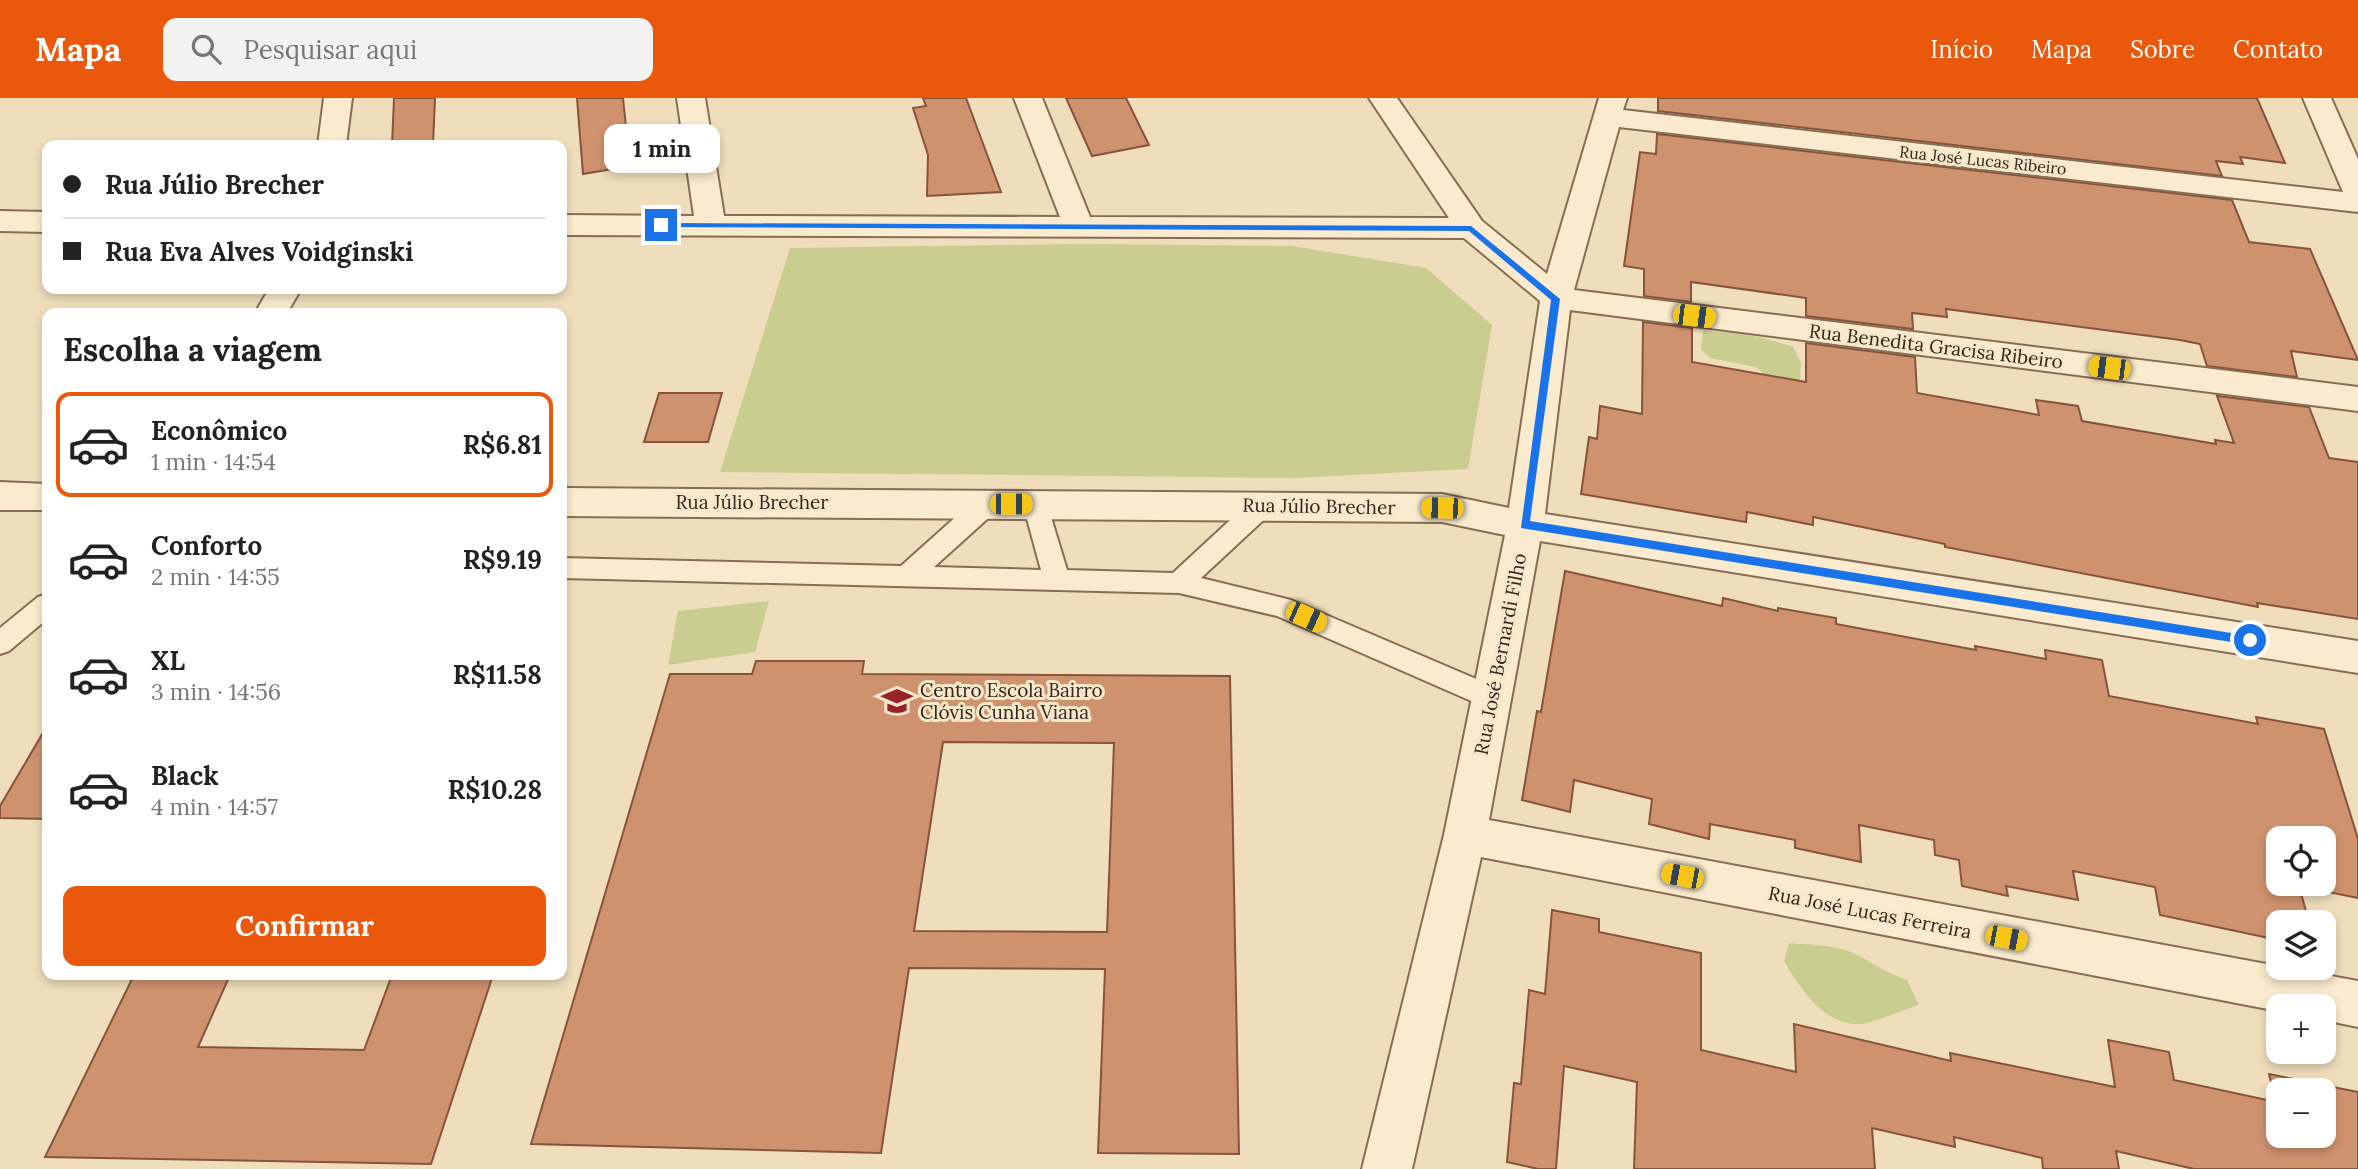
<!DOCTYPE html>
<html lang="pt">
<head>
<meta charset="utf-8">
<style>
	:root { --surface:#fff; --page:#f2f2f2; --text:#222; --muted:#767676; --line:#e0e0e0; --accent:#ea580c }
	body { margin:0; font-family:Lora,serif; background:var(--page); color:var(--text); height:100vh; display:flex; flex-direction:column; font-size:26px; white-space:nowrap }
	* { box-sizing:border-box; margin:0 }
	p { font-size:23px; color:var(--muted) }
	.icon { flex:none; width:38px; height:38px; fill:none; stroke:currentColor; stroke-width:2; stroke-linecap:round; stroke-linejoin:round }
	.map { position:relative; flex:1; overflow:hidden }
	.side { position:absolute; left:42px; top:210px; width:525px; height:672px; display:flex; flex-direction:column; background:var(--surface); border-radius:14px; box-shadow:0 4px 10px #0003 }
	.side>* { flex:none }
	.hud { position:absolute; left:42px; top:42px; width:525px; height:154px; border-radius:14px; box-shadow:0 4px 10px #0003; display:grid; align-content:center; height:154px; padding:0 21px; background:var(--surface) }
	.tools { position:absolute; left:2266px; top:728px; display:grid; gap:14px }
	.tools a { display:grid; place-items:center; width:70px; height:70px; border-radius:14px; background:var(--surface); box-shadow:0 4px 10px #0003; font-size:35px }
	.end { position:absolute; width:32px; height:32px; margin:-16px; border:9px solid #1a73e8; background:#fff; box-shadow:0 0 0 4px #fff }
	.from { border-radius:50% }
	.bubble { position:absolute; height:49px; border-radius:14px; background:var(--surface); box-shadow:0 4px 10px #0003; font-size:23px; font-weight:800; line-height:49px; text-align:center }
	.car { position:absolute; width:21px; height:42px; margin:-21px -10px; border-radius:9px; box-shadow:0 0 5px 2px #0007; background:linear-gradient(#f5c518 24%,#345 0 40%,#f5c518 0 76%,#345 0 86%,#f5c518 0) }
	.hud b { display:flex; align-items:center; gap:24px; height:66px; font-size:26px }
	.hud b+b { border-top:2px solid var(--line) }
	.hud i { width:18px; height:18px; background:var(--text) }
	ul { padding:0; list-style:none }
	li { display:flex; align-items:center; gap:21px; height:105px; margin:0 14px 10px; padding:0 7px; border:4px solid transparent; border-radius:14px }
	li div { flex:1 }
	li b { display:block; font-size:26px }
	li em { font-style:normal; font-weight:800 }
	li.active { border-color:var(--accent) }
	li>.icon { width:63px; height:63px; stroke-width:1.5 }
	h2 { padding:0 21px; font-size:32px; line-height:84px }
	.button { display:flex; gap:14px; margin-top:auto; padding:14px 21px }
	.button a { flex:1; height:80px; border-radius:14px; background:var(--accent); color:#fff; font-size:28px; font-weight:800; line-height:80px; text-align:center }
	header { display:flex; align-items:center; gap:42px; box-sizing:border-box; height:98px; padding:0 35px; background:var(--accent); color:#fff }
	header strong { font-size:33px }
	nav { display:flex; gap:38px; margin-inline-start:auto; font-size:24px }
	.search { width:490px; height:63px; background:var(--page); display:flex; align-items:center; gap:18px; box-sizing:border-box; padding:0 24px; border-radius:14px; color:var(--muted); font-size:26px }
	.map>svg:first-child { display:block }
	.green { fill:#c9cd8f }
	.building { fill:#cf926f; stroke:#87543a; stroke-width:2; fill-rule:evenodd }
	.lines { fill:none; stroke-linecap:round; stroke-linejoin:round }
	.service-casing { stroke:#876d55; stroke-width:4 }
	.minor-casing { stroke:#876d55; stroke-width:4 }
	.service { fill:#faebce; fill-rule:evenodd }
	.minor { fill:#faebce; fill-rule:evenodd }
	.route { fill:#1a73e8 }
	.labels { text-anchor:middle; stroke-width:6; stroke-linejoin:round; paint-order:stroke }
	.far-street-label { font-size:16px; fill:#35261a; stroke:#f6e8cb }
	.street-label { font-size:19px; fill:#35261a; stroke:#f6e8cb }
	.poi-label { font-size:19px; fill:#35261a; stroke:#f6e8cb; text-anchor:start }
</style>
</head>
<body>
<header>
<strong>Mapa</strong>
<div class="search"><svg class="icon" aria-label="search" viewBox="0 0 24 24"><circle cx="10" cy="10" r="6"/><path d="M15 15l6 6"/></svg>Pesquisar aqui</div>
<nav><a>Início</a><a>Mapa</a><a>Sobre</a><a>Contato</a></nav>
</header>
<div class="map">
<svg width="2358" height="1071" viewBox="0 0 2358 1071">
	<rect width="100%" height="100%" fill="#efddbb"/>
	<path class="green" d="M1080,146L1292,148L1426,170L1492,227L1468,371L1293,380L720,374L790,150Z
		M1703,233C1733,233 1764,239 1793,249L1801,265L1800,284L1763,283L1762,274L1756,269L1710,260L1701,251Z
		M769,503L755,554L668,567L678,513Z
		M1789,845C1810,847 1833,846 1853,855C1872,864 1886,875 1907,882L1919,907C1905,911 1873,925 1861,926C1824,928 1800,890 1784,863Z"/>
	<path class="building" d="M394,0H435L433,47H392Z
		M577,0H623L630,68L583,76Z
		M923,0H966L1001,94L927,98L928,57L913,10L926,8Z
		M1066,0H1126L1149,47L1092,58Z
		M1658,0H2257L2285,65L2240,59L2243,66L2216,63L2222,78L1658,13Z
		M1657,36L2232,102L2249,144L2310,151L2358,262L2291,253L2297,279L2207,268L2200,246L2180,242L1946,211L1947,219L1912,215L1913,231L1806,218V200L1691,184V204L1644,198V171L1624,168L1640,54L1656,56Z
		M1643,224L1692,230V264L1806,284V245L1915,259L1917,295L2039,317L2036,302L2078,308L2082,323L2216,346L2215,342L2234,345L2217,298L2309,309L2329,360L2358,364V521L2257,505L2258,509L1945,449V446L1813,419V427L1747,414L1746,424L1581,396L1589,339L1597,341L1600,308L1642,316Z
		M659,295H722L708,344H644Z
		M1565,473L1722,508L1723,500L1778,513V510L1836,520V526L1976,552L1975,548L2046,561L2045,552L2102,562L2109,598L2258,626L2256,619L2324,631L2358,741V800L2299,788L2309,824H2278V842L2160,817L2155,789L2073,773L2078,802L2006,788L2008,798L1962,788L1959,762L1935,757L1934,742L1859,727L1861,764L1795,750V742L1710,726L1709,741L1649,726L1652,701L1574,682L1570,714L1522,702L1537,613L1541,614ZM2278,740H2324V786H2278Z
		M756,563H864L862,576L1230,578L1239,1056L1098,1055L1105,871L909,870L881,1055L531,1046L670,576H752ZM943,644L1114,645L1107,834L914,833Z
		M47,628V721L0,720V708Z
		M1552,812L1599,821V834L1701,855V952L1796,974L1794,926L1951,963L1950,955L2115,989L2108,942L2169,954L2174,982L2276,1004L2269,976L2358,994V1071H2194L2116,1053L2119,1071H2043L2042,1060L1954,1039L1955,1049L1872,1030L1875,1071H1634L1637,984L1564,968L1556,1071H1538L1507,1064L1514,985L1521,986L1529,892L1545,896ZM2278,992H2324V1038H2278Z
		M134,877H230L198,949L364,952L392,877H493L431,1066L45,1059Z"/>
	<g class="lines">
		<g class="service-casing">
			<path id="service" d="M987,397L996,399L999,406L996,413L934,469L1041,472L1023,406L1026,399L1035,397L1044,399L1047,406L1067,472L1173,475L1254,400L1263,398L1272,400L1275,407L1272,414L1201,480L1291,502L1502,592L1506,600L1502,608L1492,612L1277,518L1179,495L562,480V460L901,468L978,399Z
				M47,496V521L9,553L0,556V530L38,499Z"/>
		</g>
		<g class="minor-casing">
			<path id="minor" d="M324,0H352L346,47H318Z
				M677,0H705L724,118L1060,119L1014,0H1042L1090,119L1449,120L1369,0H1397L1482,123L1547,176L1599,0H1627L1623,12L2343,94L2303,0H2331L2358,61V114L1619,29L1574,192L2358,289V313L1570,212L1545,416L2358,543V575L1540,443L1489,722L2358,883V929L2324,922V908H2278V913L1481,759L1412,1071H1362L1444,737L1505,437L1442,424L562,418V390L1442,396L1509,410L1540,203L1464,140L562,137V117L694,118Z
				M0,113L47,114V134L0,133Z
				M269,191H301L287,215H255Z
				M0,384L47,386V412H0Z"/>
		</g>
		<use href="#service" class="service"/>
		<use href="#minor" class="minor"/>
	</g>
	<path class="route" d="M661,125L1471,128L1560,201L1530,423L2250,538L2256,542L2250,547L1521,430L1551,202L1469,133L658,129L656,127Z"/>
	<defs>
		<g id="school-bare" transform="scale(2.415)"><path d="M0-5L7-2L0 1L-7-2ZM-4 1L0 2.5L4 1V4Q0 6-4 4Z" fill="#982229" stroke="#f6e8cb" stroke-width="2.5" paint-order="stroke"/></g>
	</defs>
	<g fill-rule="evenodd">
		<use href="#school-bare" x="897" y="603"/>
	</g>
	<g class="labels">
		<g class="far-street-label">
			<text transform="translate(1983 62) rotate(6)" y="6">Rua José Lucas Ribeiro</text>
		</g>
		<g class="street-label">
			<text transform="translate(1936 248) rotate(7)" y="7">Rua Benedita Gracisa Ribeiro</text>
			<text x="752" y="411">Rua Júlio Brecher</text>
			<text transform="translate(1319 408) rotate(1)" y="7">Rua Júlio Brecher</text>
			<text transform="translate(1500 556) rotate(-79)" y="7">Rua José Bernardi Filho</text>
			<text transform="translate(1870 814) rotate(11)" y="7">Rua José Lucas Ferreira</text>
		</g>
		<g class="poi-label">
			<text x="920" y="599">Centro Escola Bairro<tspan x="920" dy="22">Clóvis Cunha Viana</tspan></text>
		</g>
	</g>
</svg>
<div class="tools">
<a><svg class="icon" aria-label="locate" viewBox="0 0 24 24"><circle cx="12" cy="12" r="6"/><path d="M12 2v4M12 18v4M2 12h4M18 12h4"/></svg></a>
<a><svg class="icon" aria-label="layers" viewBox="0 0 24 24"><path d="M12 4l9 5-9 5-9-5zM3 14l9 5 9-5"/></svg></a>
<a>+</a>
<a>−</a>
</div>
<i class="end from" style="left:2250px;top:542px"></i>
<i class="end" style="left:661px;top:127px"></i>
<div class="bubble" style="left:604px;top:26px;width:116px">1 min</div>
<i class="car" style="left:1694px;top:218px;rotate:97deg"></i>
<i class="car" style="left:2109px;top:270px;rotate:277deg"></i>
<i class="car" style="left:1011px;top:406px;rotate:90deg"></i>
<i class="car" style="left:1442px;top:410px;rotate:271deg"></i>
<i class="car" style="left:1306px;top:519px;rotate:114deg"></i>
<i class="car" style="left:1682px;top:778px;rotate:281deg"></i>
<i class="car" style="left:2006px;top:840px;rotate:101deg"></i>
<div class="hud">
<b><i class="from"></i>Rua Júlio Brecher</b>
<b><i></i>Rua Eva Alves Voidginski</b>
</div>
<section class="side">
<h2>Escolha a viagem</h2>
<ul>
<li class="active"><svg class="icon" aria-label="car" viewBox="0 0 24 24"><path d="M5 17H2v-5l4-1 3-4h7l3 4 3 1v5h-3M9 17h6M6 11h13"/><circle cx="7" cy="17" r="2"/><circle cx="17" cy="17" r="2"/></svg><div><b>Econômico</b><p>1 min · 14:54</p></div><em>R$6.81</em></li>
<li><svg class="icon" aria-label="car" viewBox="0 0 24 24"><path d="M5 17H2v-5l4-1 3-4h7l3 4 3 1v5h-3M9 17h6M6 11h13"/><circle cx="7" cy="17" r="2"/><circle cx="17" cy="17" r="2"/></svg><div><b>Conforto</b><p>2 min · 14:55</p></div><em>R$9.19</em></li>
<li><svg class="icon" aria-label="car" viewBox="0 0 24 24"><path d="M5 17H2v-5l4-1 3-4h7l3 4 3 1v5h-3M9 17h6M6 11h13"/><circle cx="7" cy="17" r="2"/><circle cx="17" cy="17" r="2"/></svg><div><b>XL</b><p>3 min · 14:56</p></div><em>R$11.58</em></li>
<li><svg class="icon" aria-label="car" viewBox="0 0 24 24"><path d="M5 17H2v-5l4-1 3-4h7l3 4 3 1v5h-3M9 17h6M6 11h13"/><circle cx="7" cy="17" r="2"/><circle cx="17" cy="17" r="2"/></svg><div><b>Black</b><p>4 min · 14:57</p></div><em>R$10.28</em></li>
</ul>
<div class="button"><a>Confirmar</a></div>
</section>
</div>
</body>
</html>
